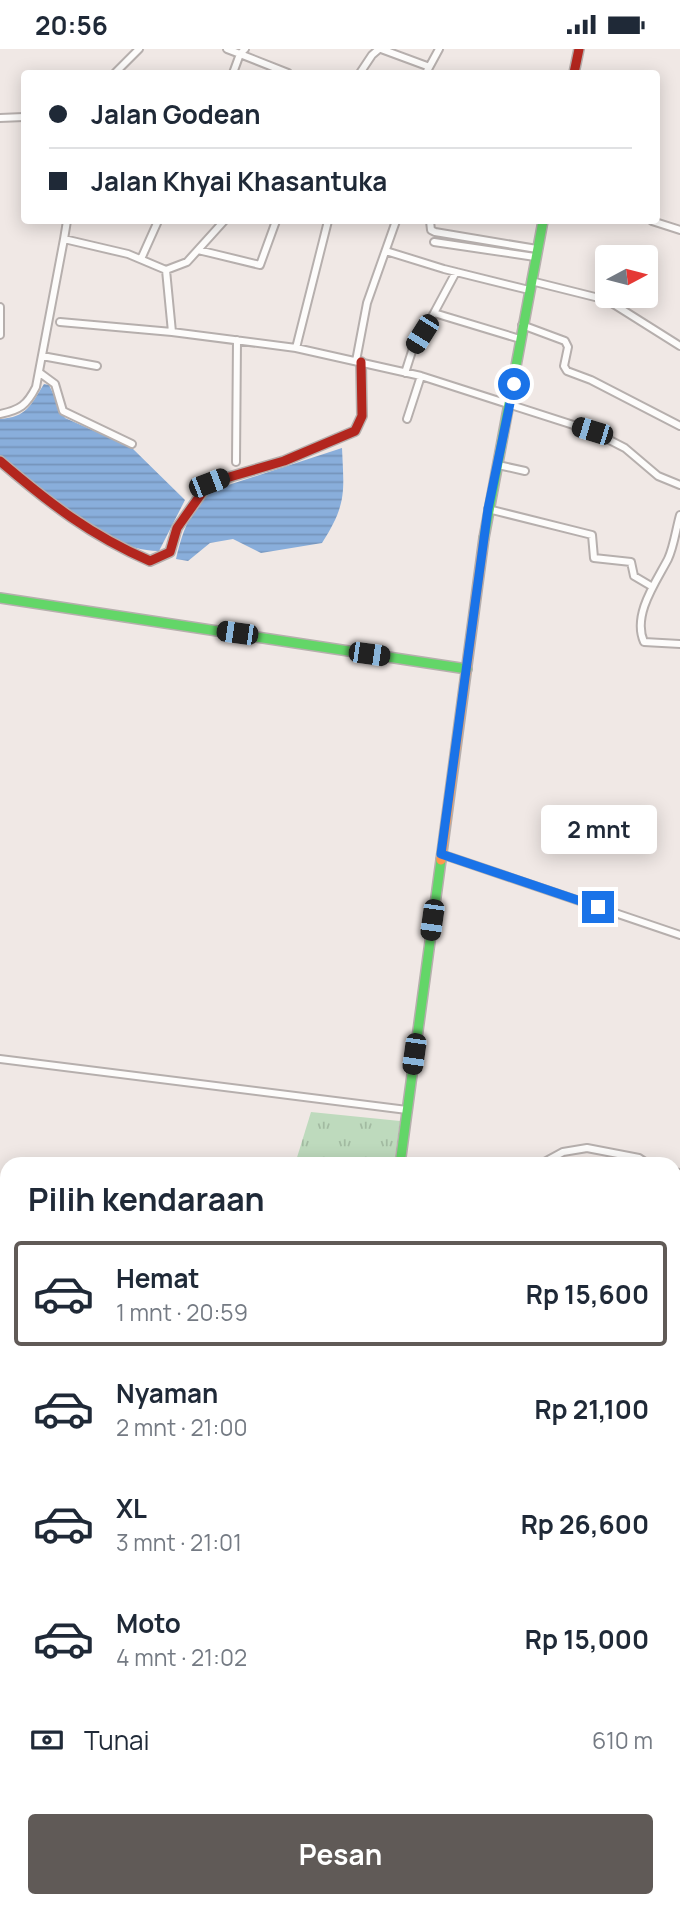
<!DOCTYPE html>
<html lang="id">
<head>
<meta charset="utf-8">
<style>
	:root { --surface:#fff; --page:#f2f2f3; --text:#1f2937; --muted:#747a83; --line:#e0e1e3; --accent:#605a57 }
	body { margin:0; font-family:Manrope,sans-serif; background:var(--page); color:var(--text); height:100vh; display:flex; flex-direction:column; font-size:26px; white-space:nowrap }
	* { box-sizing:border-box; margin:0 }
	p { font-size:23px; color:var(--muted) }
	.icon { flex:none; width:38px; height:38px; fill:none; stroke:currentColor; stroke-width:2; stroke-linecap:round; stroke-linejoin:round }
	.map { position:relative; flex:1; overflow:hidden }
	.panel { position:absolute; left:0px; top:1108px; width:681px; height:751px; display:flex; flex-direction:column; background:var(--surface); border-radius:21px 21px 0 0; box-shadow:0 4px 18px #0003 }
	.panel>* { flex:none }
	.top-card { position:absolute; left:21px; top:21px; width:639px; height:154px; border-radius:7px; box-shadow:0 4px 18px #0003; display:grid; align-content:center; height:154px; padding:0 28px; background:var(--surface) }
	.needle { width:46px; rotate:83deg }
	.tools { position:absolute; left:595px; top:196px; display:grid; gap:14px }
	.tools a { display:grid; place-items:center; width:63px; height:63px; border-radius:7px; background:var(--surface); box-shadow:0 4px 18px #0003; font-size:35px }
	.end { position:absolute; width:32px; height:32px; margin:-16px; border:9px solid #1a73e8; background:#fff; box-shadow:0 0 0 4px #fff }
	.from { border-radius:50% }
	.bubble { position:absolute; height:49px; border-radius:7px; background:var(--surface); box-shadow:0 4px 18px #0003; font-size:23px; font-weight:700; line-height:49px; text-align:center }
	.car { position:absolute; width:21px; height:42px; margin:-21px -10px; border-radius:9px; box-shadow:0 0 5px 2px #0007; background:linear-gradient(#222 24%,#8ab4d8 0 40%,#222 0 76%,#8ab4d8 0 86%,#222 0) }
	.top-card b { display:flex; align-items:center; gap:24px; height:66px; font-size:26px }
	.top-card b+b { border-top:2px solid var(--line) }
	.top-card i { width:18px; height:18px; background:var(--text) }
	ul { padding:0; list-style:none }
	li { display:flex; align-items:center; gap:21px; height:105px; margin:0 14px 10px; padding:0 14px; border:4px solid transparent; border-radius:7px }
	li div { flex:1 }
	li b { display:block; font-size:26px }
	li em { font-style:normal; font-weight:700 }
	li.active { border-color:var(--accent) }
	li>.icon { width:63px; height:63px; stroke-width:1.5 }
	h2 { padding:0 28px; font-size:32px; line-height:84px }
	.pay { display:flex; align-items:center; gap:18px; height:77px; padding:0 28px; font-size:26px }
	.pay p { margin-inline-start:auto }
	.action { display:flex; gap:14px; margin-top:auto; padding:14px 28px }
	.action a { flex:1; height:80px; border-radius:7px; background:var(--accent); color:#fff; font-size:28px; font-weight:700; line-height:80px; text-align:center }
	.status { display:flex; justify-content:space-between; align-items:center; height:49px; padding:0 35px; background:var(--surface); direction:ltr }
	.status svg { height:19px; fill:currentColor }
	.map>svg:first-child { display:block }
	.park { fill:url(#park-tufts) }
	.water { fill:url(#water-rules) }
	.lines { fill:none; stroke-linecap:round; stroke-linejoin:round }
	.street-casing { stroke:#b6afad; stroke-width:10 }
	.fast-casing { stroke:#b6afad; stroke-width:12 }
	.slow-casing { stroke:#b6afad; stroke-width:12 }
	.jam-casing { stroke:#b6afad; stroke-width:12 }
	.street { stroke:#fdfcfb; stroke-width:6 }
	.fast { stroke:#63d668; stroke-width:9 }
	.slow { stroke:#ff974d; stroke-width:9 }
	.jam { stroke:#b3261e; stroke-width:9 }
	.route { stroke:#1a73e8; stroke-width:9 }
</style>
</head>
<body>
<div class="status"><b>20:56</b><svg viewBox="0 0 49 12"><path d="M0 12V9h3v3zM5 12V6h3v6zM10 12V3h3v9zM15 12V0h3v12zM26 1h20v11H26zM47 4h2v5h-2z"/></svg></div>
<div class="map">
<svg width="680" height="1858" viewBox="0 0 680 1858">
	<defs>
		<pattern id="park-tufts" width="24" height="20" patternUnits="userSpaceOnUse" patternTransform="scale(1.75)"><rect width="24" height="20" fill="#bedabd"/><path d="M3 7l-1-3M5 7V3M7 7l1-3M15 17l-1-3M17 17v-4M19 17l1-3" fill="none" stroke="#a2baa1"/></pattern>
		<pattern id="water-rules" width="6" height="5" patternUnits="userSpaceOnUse" patternTransform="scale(1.75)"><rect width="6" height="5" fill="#89aedb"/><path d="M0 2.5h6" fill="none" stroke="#7594bb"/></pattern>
	</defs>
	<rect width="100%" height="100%" fill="#f0e8e5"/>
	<path class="park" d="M311,1063L400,1072L394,1115H295Z"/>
	<path class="water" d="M44,335L49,336L65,369L131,398L185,451L159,502C102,502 44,442 0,408V370C27,368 30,357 44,335Z
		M342,399C344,443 347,455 322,494L261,504L233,490L210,494L188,512L176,510C183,480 190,461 213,441Z"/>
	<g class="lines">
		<g class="street-casing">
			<path id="street" d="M227,0L240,5L245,0
				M381,0L427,17
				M115,24L139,0
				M233,24L240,5L288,24
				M360,24L372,6L379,0
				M426,24L439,0
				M0,69L24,68
				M430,172L431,181L435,183L537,200
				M652,172L680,181
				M64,190L67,172
				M434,193L535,208
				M198,201L260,216L276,172
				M386,202L444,220L529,241
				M141,210L158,172
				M166,221L172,283
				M531,232L607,251L680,297
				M0,258V286
				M434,264L456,223
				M60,273L172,283L296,299L328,172
				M522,276L565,292L568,298L564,317L567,322L591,331L680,377
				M296,299L421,327L592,382L625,399L658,427L680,436
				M42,307L97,317
				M356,312L367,254L396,172
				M40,324L55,335L63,362L132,395
				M405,324L413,299L434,264L520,290
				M0,365C20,361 27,356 36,338L64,190L128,205L166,221L187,213L224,172
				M407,370L421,327
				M236,413L237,291
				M498,416L525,422
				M488,460L592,486L594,509L631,513L634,527L651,537
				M680,466C676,480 674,497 668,510C656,533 632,566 644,593L680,595
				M441,805L680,886
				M0,1010L407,1061
				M541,1115L563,1103L587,1099L639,1109L648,1115
				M674,1123L680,1124
				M674,1208L680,1209
				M0,1230L7,1233
				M674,1251L680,1232
				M674,1322L680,1321
				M674,1452L680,1454
				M0,1528L7,1531
				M0,1589L7,1573
				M0,1594L7,1597
				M0,1702L7,1696
				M0,1709L7,1710
				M653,1852L672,1858
				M363,1858L364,1852
				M463,1858L464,1852"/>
		</g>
		<g class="fast-casing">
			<path id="fast" d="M484,489L543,172
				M0,549L467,620
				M400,1115L441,811"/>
		</g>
		<g class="slow-casing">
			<path id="slow" d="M441,811L484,489
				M310,1858L311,1852"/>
		</g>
		<g class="jam-casing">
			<path id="jam" d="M574,24L579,0
				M0,412C49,454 90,486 150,512L170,503L177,479L209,434L284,412L355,382L362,367L361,313"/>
		</g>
		<use href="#street" class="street"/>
		<use href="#fast" class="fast"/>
		<use href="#slow" class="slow"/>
		<use href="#jam" class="jam"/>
	</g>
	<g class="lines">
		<path class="route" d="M514,335L488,460L441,805L598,858"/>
	</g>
</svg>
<div class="tools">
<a><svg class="needle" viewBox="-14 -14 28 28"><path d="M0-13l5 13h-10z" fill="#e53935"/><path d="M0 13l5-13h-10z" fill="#747a83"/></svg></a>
</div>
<i class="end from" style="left:514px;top:335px"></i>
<i class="end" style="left:598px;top:858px"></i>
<div class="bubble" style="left:541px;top:756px;width:116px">2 mnt</div>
<i class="car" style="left:422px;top:285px;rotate:212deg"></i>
<i class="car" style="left:592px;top:382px;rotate:287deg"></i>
<i class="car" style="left:209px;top:434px;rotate:69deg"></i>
<i class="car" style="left:237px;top:584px;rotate:278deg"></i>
<i class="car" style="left:369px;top:605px;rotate:98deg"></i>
<i class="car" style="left:432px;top:871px;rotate:188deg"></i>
<i class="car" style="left:414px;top:1005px;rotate:188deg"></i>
<div class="top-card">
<b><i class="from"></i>Jalan Godean</b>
<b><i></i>Jalan Khyai Khasantuka</b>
</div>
<section class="panel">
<h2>Pilih kendaraan</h2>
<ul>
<li class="active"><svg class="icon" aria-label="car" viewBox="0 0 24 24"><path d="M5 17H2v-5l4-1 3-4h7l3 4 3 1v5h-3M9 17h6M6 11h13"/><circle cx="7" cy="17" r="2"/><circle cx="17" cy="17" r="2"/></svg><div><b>Hemat</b><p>1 mnt · 20:59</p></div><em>Rp 15,600</em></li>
<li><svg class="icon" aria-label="car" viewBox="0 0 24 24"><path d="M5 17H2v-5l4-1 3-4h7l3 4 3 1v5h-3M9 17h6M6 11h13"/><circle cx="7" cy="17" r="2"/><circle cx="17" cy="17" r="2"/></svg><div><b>Nyaman</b><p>2 mnt · 21:00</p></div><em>Rp 21,100</em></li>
<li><svg class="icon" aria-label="car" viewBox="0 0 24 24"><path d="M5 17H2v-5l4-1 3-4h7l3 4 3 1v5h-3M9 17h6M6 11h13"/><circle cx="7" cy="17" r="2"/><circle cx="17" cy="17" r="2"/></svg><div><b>XL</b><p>3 mnt · 21:01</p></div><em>Rp 26,600</em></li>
<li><svg class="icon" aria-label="car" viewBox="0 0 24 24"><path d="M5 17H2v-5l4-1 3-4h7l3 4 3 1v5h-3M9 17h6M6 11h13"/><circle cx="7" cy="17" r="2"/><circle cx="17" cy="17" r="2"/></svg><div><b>Moto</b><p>4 mnt · 21:02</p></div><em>Rp 15,000</em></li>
</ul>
<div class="pay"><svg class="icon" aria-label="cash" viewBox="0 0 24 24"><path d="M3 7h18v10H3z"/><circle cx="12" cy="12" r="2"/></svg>Tunai<p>610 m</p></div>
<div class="action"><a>Pesan</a></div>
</section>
</div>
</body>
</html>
